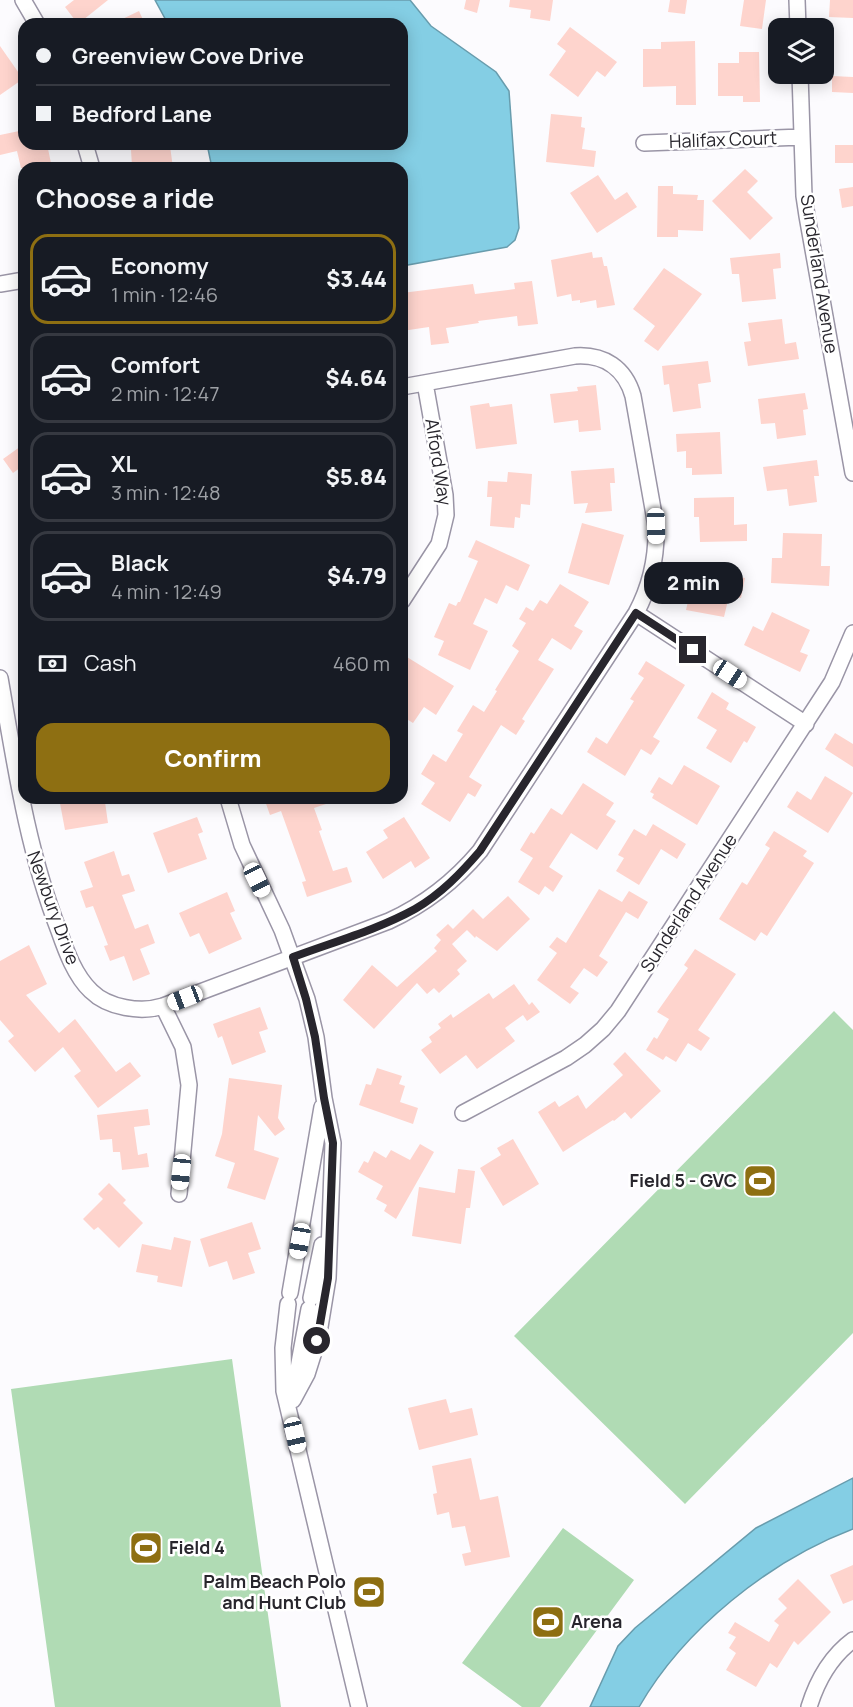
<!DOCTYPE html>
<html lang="en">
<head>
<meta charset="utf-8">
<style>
	:root { --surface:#171b24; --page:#20242c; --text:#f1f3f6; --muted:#9ea1a6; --line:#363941; --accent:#8e6f12 }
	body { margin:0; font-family:Manrope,sans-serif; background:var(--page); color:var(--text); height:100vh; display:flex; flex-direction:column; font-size:22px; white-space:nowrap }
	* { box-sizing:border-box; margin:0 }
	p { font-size:20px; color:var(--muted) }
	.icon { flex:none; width:33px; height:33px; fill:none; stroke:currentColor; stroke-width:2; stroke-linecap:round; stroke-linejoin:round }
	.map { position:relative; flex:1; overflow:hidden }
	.details { position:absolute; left:18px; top:162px; width:390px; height:642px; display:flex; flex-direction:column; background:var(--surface); border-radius:18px; box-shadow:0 3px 15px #0003 }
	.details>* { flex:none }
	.top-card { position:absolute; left:18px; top:18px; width:390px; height:132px; border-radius:18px; box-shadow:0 3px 15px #0003; display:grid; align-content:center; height:132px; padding:0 18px; background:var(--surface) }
	.buttons { position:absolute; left:768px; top:18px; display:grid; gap:12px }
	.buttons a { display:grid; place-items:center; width:66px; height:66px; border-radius:12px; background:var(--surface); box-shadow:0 3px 15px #0003; font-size:30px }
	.end { position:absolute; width:27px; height:27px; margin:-14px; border:8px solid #28262d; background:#fff; box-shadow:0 0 0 3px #fff }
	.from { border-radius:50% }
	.bubble { position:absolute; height:42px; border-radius:18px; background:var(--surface); box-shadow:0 3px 15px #0003; font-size:20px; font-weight:800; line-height:42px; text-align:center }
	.car { position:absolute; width:18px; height:36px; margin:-18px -9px; border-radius:8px; box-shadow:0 0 4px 2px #0007; background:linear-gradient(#fff 24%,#345 0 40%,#fff 0 76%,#345 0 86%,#fff 0) }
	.top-card b { display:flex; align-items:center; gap:21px; height:57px; font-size:22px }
	.top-card b+b { border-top:2px solid var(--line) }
	.top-card i { width:15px; height:15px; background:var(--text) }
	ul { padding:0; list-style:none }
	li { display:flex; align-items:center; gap:18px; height:90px; margin:0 12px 9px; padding:0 6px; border:3px solid var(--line); border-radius:18px }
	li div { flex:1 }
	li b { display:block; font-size:22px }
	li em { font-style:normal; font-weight:800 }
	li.on { border-color:var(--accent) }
	li>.icon { width:54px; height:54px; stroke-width:1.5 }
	h2 { padding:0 18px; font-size:27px; line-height:72px }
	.pay { display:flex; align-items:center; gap:15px; height:66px; padding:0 18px; font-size:22px }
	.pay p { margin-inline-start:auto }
	.action { display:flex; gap:12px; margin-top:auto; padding:12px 18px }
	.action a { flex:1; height:69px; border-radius:18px; background:var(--accent); color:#fff; font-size:24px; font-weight:800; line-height:69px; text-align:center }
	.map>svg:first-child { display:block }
	.green { fill:#b0dbb4 }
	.water { fill:#84cee4; stroke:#689cad; stroke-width:1.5 }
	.building { fill:#fed4cd }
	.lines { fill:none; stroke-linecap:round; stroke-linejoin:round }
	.minor-casing { stroke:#9a95a6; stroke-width:18 }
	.minor { stroke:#fff; stroke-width:15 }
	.route { stroke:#28262d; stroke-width:8 }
	.labels { text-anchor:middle; stroke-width:5; stroke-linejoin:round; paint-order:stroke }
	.street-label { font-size:18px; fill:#28262d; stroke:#fff }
	.poi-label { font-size:18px; font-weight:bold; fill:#28262d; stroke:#fff; text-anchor:end }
</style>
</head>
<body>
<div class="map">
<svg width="853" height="1707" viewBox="0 0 853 1707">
	<rect width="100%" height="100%" fill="#fcfbfe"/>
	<path class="green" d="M834,1011L853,1030V1333L685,1504L514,1336Z
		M232,1359L281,1707H55L11,1389Z
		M563,1528L634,1580L540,1707H522L462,1663Z"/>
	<path class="water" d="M155,0H410L431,26L496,72L509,91L519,228L515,240L507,247L402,266V168H212L207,144H402V24H168Z
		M853,1478V1529C769,1561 684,1629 639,1707H590L618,1646L635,1628L756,1528Z"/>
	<path class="building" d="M74,0H108L78,24L65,7Z
		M466,0H480L477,13L464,9Z
		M510,0H553L550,21L530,18L531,10L509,7Z
		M670,0H687L685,14L668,12Z
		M744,0H766L762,29L740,26Z
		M830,0H853V18L829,17Z
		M139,11L145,24H112Z
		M570,27L617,62L605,77L597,71L578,97L549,75L566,51L557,44Z
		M695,41L696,105H676V86L643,87V49H661V42Z
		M0,46L23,79L0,95Z
		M739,52H759L760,102H743V96H718V63H739Z
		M832,76L853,77V93L832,92Z
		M551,114L582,117L581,127L585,128L582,149L596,151L594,167L546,162Z
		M24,130V144H47L52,168H21L17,151L0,155V135Z
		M835,145H853V163H835Z
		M170,146L173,168H136L135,165L132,166L131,150Z
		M745,169L758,181L747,192L773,218L750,240L712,201Z
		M598,175L615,200L627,192L637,207L597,233L570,193Z
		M658,186H673V194L698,195L697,200H704L703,231L678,230V237H657Z
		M853,187V206L842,208L839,189Z
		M592,252L593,258L602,257L604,266H607L615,305L597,308L596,300L580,303V300L572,301L571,294L557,297L551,260Z
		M780,253L781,268L773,269L776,299L742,302L739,274H732L730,258Z
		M664,268L702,294L658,351L644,341L655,326L633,309Z
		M532,281L538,324L518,326L517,316L478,321L479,323L446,328L449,343L431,345L429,327L402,331V293L473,284L475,294L515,289L514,283Z
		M782,319L785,344L796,342L799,359L748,366L744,342L751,341L748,323Z
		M708,361L711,382L698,384L701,408L673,412L669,384L664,385L662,366Z
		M596,385L601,430L579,432L578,420L554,423L550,394L578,391L577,387Z
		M805,393L808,409L803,410L806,435L777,439L775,423L761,424L758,399Z
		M489,403L490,407L512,404L517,444L476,449L470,406Z
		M720,432L722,474L692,475V468H686V451L677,452L676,434Z
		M24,444V465L13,473L3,459Z
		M817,460L819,476H814L817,502L789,506L787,489L767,491L763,467Z
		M614,468L615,483H610L612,511L585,513L588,503L574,504L571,471Z
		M508,472L532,474L530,505L521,504L520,518L515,517L514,528L490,526L492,497H487L488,481L507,482Z
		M734,497V525L747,524V541L700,542L699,517H694V498Z
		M582,523L624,535L609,585L568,573Z
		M783,533L822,534L821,566H830L829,586L771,583L772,558H782Z
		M476,540L530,565L518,591L506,585L497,604L485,598L473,624L488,631L470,670L438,655L444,641L434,637L449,603L456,606L458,602H460L478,561L468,557Z
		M692,567L745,578L741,598L729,596L724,617L686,610L691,588L687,587Z
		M560,584L589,602L574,626L583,631L571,650L552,638L538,660L554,669L522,719L525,721L516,735L501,725L469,777L482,785L475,797L468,793L450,822L421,804L435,783L421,774L433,754L446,762L463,734L457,731L473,705L484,712L497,691L495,690L519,651L512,646L526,623L519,619L526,607L533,611L540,600L547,604Z
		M772,612L810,630L800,652L808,655L800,672L744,645L753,626L763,631Z
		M402,654L454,686L436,715L424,707L413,723L402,716Z
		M646,661L685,685L653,737L660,741L651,755L641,749L625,776L587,752L596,737L607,744L634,701L630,699L644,678L638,674Z
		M712,692L729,703L726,709L756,727L747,743L744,741L731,763L706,748L717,730L697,718Z
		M835,733L853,744V767L825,749Z
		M684,765L720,786L697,825L652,798L654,794L650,792L659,777L672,785Z
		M825,776L853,793L828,833L787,807L797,791L811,800Z
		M583,783L614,803L606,815L616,821L597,850L571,833L549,867L563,876L553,892L545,886L539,895L518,882L533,858L520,850L531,832L534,834L551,808L562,815Z
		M59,798H94L95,804L105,802L108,823L65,830Z
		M264,798H337L338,800L314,808L322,830L319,831L333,871L347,867L352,882L307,897L302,882L306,881L281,811L270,815Z
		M197,817L203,832L198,834L207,859L168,873L153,833Z
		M404,817L430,858L415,868L411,861L383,879L366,852L388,838L383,830Z
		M653,824L686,844L677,859L661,849L639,885L616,871L624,858L618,855L634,829L646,836Z
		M774,831L807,851L803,856L814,863L767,936L761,932L755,941L719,919L742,882L747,885L770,848L765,845Z
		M114,851L122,876L129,874L135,891L122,895L135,929L148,924L155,943L140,949L150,974L133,981L124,956L110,961L104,946L108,945L93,906L86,908L80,891L93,887L84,862Z
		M599,889L622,902L629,891L648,902L638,919L626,912L599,956L608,962L597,977L584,968L570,987L579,993L570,1004L537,980L557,953L549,947L557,937L566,943Z
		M227,892L235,911L230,913L242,939L209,954L199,933L190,937L179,913Z
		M508,896L530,919L497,951L476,936L475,938L467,930L452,944L467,961L457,970L460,974L439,993L434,988L427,994L417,983L374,1029L343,1000L372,965L397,987L437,951L434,948L441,940L436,935L448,924L453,929L473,909L483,919Z
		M29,945L47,984L26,995L59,1033L75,1019L116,1072L130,1062L141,1076L98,1108L74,1076L81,1071L63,1047L35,1072L8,1041L14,1036L0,1020V961Z
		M695,949L736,974L698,1030L710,1038L701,1051L688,1043L676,1062L666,1056L663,1060L646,1050L654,1037L657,1039L669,1019L657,1012L688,968L684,965Z
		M514,984L529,1005L532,1002L540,1012L527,1021L523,1015L505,1028L515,1041L477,1069L466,1055L440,1074L421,1050L432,1042L429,1037L441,1028L438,1024L451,1014L453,1018L489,993L493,999Z
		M260,1007L268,1029L259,1032L266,1052L232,1065L222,1036L218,1038L213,1024Z
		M625,1052L661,1091L631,1119L625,1112L614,1121L613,1120L563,1152L538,1112L555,1101L559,1107L578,1095L586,1109L623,1075L613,1064Z
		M377,1068L402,1076L399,1084L405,1086L400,1102L418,1108L413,1124L359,1105L366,1084L371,1085Z
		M229,1078L282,1085L278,1118L285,1129L275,1136L258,1115L254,1150L279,1158L265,1200L227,1188L235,1163L215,1156L222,1134Z
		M148,1109L150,1125L134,1127L138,1155L147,1153L149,1167L122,1170L120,1152H113L112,1139L100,1140L97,1115Z
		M513,1139L539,1184L503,1206L480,1168L501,1155L497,1148Z
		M420,1144L434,1152L396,1219L384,1211L387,1205L376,1199L383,1186L358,1172L364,1161L368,1163L374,1151L386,1158L391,1150L410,1160Z
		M458,1169L475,1171L470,1208H466L461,1244L412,1236L419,1187L455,1193Z
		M109,1183L126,1200L123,1203L143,1223L119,1248L98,1227L94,1230L83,1219L103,1199L98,1194Z
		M252,1222L261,1249L248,1253L255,1273L233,1280L227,1261L209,1267L200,1239Z
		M174,1237L191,1241L182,1287L157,1282L158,1276L136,1272L142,1244L171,1250Z
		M446,1399L450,1413L472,1408L478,1435L419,1450L408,1408Z
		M471,1458L480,1500L498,1496L510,1557L465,1566L462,1554L471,1552L465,1526L452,1528L449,1512L437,1515L433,1494L437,1493L432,1466Z
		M853,1565V1600L843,1604L830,1575Z
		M798,1579L831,1612L798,1645L794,1641L777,1668L770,1663L756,1687L726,1670L736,1653L729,1648L736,1637L728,1633L735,1622L769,1642L779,1625L774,1621L787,1608L778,1599Z"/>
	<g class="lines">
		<g class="minor-casing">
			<path id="minor" d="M23,0L37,24
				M797,0L798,28
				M800,74L804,196L807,216L853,473
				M644,143L802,137
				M85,144L92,168
				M0,284L24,280
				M402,601L439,544L446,515L445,495L425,383
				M636,613L806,724
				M0,678C15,764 27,849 59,931C66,951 75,976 91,991C108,1008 141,1013 163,1006L389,921C426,904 454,882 480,851L636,613C651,585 657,558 656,526L633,396C625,368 604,354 575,356L402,387
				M228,798L242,845L282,930L307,999L316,1037L324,1098L333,1143L328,1278L318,1339L307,1374L293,1400
				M163,1006L183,1047L189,1085L179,1194
				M463,1113L566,1058L585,1045L603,1029L618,1011L832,682L853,633
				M290,1293L322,1107
				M311,1298L322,1245
				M288,1304L283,1348L284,1391L359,1707
				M294,1390L309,1309
				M809,1707C817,1681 830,1657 853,1640"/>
		</g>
		<use href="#minor" class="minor"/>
	</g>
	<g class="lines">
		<path class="route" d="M317,1341L328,1278L333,1143L324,1098L315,1037L306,999L293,957C333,942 377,930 415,909C441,894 461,873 480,851L636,613L693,650"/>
	</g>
	<defs>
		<g id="stadium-square" transform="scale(1.725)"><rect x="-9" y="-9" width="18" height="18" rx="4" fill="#8e6f12" stroke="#fff"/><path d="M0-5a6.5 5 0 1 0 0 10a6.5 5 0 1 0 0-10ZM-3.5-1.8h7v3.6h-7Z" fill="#fff"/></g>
	</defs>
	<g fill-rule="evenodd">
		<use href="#stadium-square" x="760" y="1181"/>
		<use href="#stadium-square" x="146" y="1548"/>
		<use href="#stadium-square" x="369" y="1592"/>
		<use href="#stadium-square" x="548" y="1622"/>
	</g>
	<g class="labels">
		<g class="street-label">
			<text transform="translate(723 140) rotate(-2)" y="6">Halifax Court</text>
			<text transform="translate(819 274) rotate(81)" y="6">Sunderland Avenue</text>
			<text transform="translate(438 462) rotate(81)" y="6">Alford Way</text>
			<text transform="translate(689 903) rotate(-57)" y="6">Sunderland Avenue</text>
			<text transform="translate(53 908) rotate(70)" y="6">Newbury Drive</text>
		</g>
		<g class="poi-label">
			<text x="737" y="1187">Field 5 - GVC</text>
			<text x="169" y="1554" text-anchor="start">Field 4</text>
			<text x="346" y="1588">Palm Beach Polo<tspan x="346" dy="21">and Hunt Club</tspan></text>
			<text x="571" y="1628" text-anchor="start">Arena</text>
		</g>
	</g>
</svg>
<div class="buttons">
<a><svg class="icon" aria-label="layers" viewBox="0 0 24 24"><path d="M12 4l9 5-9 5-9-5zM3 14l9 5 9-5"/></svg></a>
</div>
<i class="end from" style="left:317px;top:1341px"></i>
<i class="end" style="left:693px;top:650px"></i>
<div class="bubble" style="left:644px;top:562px;width:99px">2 min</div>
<i class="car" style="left:656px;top:526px;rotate:179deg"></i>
<i class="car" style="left:730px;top:674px;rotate:123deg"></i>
<i class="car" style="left:257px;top:880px;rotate:154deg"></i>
<i class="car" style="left:185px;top:998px;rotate:249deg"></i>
<i class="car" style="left:181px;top:1172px;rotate:186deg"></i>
<i class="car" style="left:300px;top:1241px;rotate:190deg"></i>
<i class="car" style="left:295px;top:1435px;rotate:167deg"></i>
<div class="top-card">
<b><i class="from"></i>Greenview Cove Drive</b>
<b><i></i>Bedford Lane</b>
</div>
<section class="details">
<h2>Choose a ride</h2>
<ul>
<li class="on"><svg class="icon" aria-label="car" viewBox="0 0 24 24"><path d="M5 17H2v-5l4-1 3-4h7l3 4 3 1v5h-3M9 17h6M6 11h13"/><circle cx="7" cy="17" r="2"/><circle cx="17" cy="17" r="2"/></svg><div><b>Economy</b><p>1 min · 12:46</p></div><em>$3.44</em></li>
<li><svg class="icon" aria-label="car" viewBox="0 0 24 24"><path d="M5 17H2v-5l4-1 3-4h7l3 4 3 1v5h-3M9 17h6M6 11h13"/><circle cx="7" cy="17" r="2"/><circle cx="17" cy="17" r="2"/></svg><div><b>Comfort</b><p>2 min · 12:47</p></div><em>$4.64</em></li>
<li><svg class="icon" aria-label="car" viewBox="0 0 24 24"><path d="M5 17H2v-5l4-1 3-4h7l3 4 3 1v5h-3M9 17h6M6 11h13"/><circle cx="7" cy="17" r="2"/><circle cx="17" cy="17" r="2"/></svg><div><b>XL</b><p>3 min · 12:48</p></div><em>$5.84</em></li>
<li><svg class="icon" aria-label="car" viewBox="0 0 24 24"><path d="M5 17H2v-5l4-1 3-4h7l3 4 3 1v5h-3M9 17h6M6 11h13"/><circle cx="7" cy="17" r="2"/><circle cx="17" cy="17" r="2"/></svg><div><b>Black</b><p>4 min · 12:49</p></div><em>$4.79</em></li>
</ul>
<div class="pay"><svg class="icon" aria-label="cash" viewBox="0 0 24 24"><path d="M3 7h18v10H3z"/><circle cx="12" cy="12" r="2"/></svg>Cash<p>460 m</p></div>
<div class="action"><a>Confirm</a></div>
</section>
</div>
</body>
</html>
